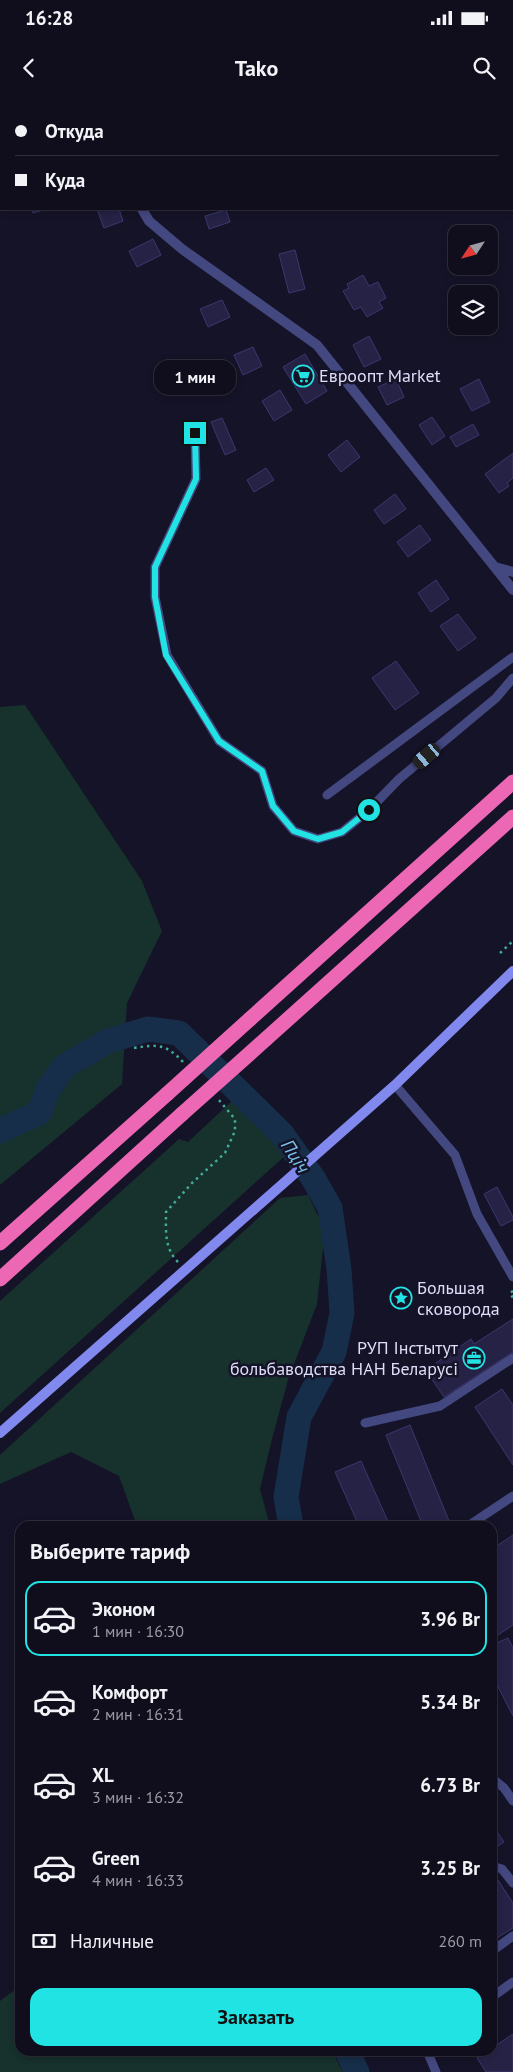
<!DOCTYPE html>
<html lang="ru">
<head>
<meta charset="utf-8">
<style>
	:root { --surface:#100e1d; --page:#1e1c2a; --text:#f1f3f6; --muted:#9c9ca4; --line:#302e3b; --accent:#22e3e3 }
	body { margin:0; font-family:"PT Sans",sans-serif; background:var(--page); color:var(--text); height:100vh; display:flex; flex-direction:column; font-size:19px; white-space:nowrap }
	* { box-sizing:border-box; margin:0 }
	p { font-size:16px; color:var(--muted) }
	.icon { flex:none; width:28px; height:28px; fill:none; stroke:currentColor; stroke-width:2; stroke-linecap:round; stroke-linejoin:round }
	.map { position:relative; flex:1; overflow:hidden }
	.side { position:absolute; left:15px; top:1421px; width:482px; height:535px; display:flex; flex-direction:column; background:var(--surface); border-radius:15px; box-shadow:0 2px 8px #0003,0 0 0 1px var(--line) }
	.side>* { flex:none }
	.banner { position:absolute; left:0px; top:0px; width:514px; height:110px; box-shadow:0 2px 8px #0003,0 0 0 1px var(--line); display:grid; align-content:center; height:110px; padding:0 15px; background:var(--surface) }
	.needle { width:32px; rotate:234deg }
	.fabs { position:absolute; left:448px; top:125px; display:grid; gap:10px }
	.fabs a { display:grid; place-items:center; width:50px; height:50px; border-radius:10px; background:var(--surface); box-shadow:0 2px 8px #0003,0 0 0 1px var(--line); font-size:25px }
	.end { position:absolute; width:22px; height:22px; margin:-11px; border:6px solid #22e3e3; background:#111; box-shadow:0 0 0 2px #111 }
	.from { border-radius:50% }
	.bubble { position:absolute; height:35px; border-radius:15px; background:var(--surface); box-shadow:0 2px 8px #0003,0 0 0 1px var(--line); font-size:16px; font-weight:700; line-height:35px; text-align:center }
	.car { position:absolute; width:15px; height:30px; margin:-15px -8px; border-radius:6px; box-shadow:0 0 4px 1px #0007; background:linear-gradient(#222 24%,#8ab4d8 0 40%,#222 0 76%,#8ab4d8 0 86%,#222 0) }
	.banner b { display:flex; align-items:center; gap:18px; height:48px; font-size:19px }
	.banner b+b { border-top:1px solid var(--line) }
	.banner i { width:12px; height:12px; background:var(--text) }
	ul { padding:0; list-style:none }
	li { display:flex; align-items:center; gap:15px; height:75px; margin:0 10px 8px; padding:0 5px; border:2px solid transparent; border-radius:15px }
	li div { flex:1 }
	li b { display:block; font-size:19px }
	li em { font-style:normal; font-weight:700 }
	li.active { border-color:var(--accent) }
	li>.icon { width:45px; height:45px; stroke-width:1.5 }
	h2 { padding:0 15px; font-size:22px; line-height:60px }
	.pay { display:flex; align-items:center; gap:12px; height:55px; padding:0 15px; font-size:19px }
	.pay p { margin-inline-start:auto }
	.primary-button { display:flex; gap:10px; margin-top:auto; padding:10px 15px }
	.primary-button a { flex:1; height:58px; border-radius:15px; background:var(--accent); color:#111; font-size:20px; font-weight:700; line-height:58px; text-align:center }
	.status { display:flex; justify-content:space-between; align-items:center; height:35px; padding:0 25px; background:var(--surface); direction:ltr }
	.status svg { height:14px; fill:currentColor }
	header { display:flex; justify-content:space-between; align-items:center; height:65px; padding:0 15px; background:var(--surface); font-size:22px; font-weight:700 }
	.map>svg:first-child { display:block }
	.green { fill:#17312d }
	.lines { fill:none; stroke-linecap:round; stroke-linejoin:round }
	.river { stroke:#162e49; stroke-width:25 }
	.building { fill:#252246; stroke:#3c376f }
	.path { stroke:#40ad9b; stroke-width:2.5; stroke-dasharray:2.5 4; stroke-linecap:butt }
	.lane { stroke:#444880; stroke-width:9 }
	.street { stroke:#444880; stroke-width:10 }
	.secondary { stroke:#8189ef; stroke-width:10 }
	.highway { stroke:#ec68b5; stroke-width:15 }
	.highway-bridge { stroke:#ec68b5; stroke-width:15 }
	.route { stroke:#22e3e3; stroke-width:6 }
	.labels { text-anchor:middle; stroke-width:5; stroke-linejoin:round; paint-order:stroke }
	.poi-label { font-size:18px; fill:#dedefb; stroke:#151327; text-anchor:start }
	.water-label { font-size:19px; font-style:italic; fill:#79c4ee; stroke:#151327 }
</style>
</head>
<body>
<div class="status"><b>16:28</b><svg viewBox="0 0 49 12"><path d="M0 12V9h3v3zM5 12V6h3v6zM10 12V3h3v9zM15 12V0h3v12zM26 1h20v11H26zM47 4h2v5h-2z"/></svg></div>
<header><svg class="icon" aria-label="back" viewBox="0 0 24 24"><path d="M15 5l-7 7 7 7"/></svg>Tako<svg class="icon" aria-label="search" viewBox="0 0 24 24"><circle cx="10" cy="10" r="6"/><path d="M15 15l6 6"/></svg></header>
<div class="map">
<svg width="513" height="1972" viewBox="0 0 513 1972">
	<rect width="100%" height="100%" fill="#151327"/>
	<path class="green" d="M25,605L142,781L162,831L127,903L122,984L0,1085V607Z
		M234,999L277,1038L286,1055L0,1313V1201L179,1039L188,1042Z
		M308,1095L325,1130L317,1204L288,1280L272,1339L260,1389L270,1426H137L119,1376L71,1352L0,1384V1355L280,1098Z
		M20,1886V1951H332L343,1972H0V1901Z"/>
	<g class="lines">
		<path class="river" d="M0,1031L40,1012L48,989L65,966L108,941L148,929L179,933L282,1034L313,1078L330,1108L339,1169L342,1213L334,1252L299,1317L286,1397L291,1426
			M347,1951L357,1972"/>
	</g>
	<path class="building" d="M65,0H89L90,1H66Z
		M32,109H46L33,113Z
		M97,109H119L123,121L104,128Z
		M226,110L230,122L209,129L205,116Z
		M153,139L161,155L137,167L129,151Z
		M295,150L305,189L289,193L279,154Z
		M363,175L369,186L378,182L386,198L379,202L383,208L367,217L361,207L354,210L343,191L349,188L347,184Z
		M222,200L230,217L208,227L200,209Z
		M369,236L381,259L364,267L353,245Z
		M253,247L262,266L243,275L234,255Z
		M305,254L327,291L306,304L283,267Z
		M396,279L404,297L387,305L378,287Z
		M479,279L490,302L472,311L460,289Z
		M280,290L292,310L274,321L262,301Z
		M432,317L445,336L432,345L419,325Z
		M222,318L236,350L225,355L211,322Z
		M473,324L479,335L456,347L450,337Z
		M347,340L360,357L341,372L328,355Z
		M513,353V378L507,383L509,386L499,393L485,374Z
		M266,368L274,380L254,392L247,380Z
		M395,394L406,409L384,424L374,410Z
		M420,425L431,440L408,457L397,442Z
		M436,480L449,499L431,512L418,493Z
		M458,514L476,538L458,551L440,526Z
		M396,561L419,593L395,610L372,578Z
		M497,1087L513,1117V1120L501,1126L484,1094Z
		M513,1219V1252L444,1297L429,1275L440,1268L436,1263L471,1239L474,1244Z
		M502,1289L513,1305V1365L475,1307Z
		M410,1325L449,1421L438,1426H423L386,1335Z
		M361,1361L390,1426H359L335,1372Z
		M513,1435V1525L492,1539V1449Z
		M508,1538L513,1548V1616L492,1575V1545Z
		M496,1730L504,1742L492,1750V1732Z
		M496,1777L513,1803V1828L492,1841V1780Z
		M513,1934V1972H486L477,1958L487,1951H492V1948Z"/>
	<g class="lines">
		<path class="path" d="M500,853L513,841
			M134,948C158,944 166,944 183,962
			M178,1162C164,1148 166,1130 166,1112L192,1083L225,1053L235,1031V1019L218,999
			M513,1191L510,1193L513,1198"/>
		<path class="lane" d="M195,333L196,379L155,467V497L167,555L219,641L262,671L273,706L294,731L318,739L342,732L369,710L399,679L496,598L513,578
			M327,695L513,557
			M395,985L455,1055L477,1114L513,1177
			M365,1323L440,1306L513,1258
			M468,1426L513,1396
			M492,1678L504,1688L513,1701
			M492,1766L502,1769L513,1783
			M492,1851L513,1836
			M492,1897L513,1882
			M427,1951L436,1972"/>
		<path class="street" d="M98,0L99,1
			M142,109L149,121L182,149L317,245L513,490
			M495,467L513,472"/>
		<path class="secondary" d="M0,1333L395,985L513,871"/>
		<path class="highway" d="M250,919L513,682
			M267,938L513,717
			M0,1143L167,994
			M0,1179L182,1014"/>
		<path class="highway-bridge" d="M167,994L250,919
			M182,1014L267,938"/>
	</g>
	<g class="lines">
		<path class="route" d="M195,333L196,379L155,467V497L166,555L219,641L262,671L273,706L294,731L318,739L342,732L369,710"/>
	</g>
	<defs>
		<g id="supermarket-ring" transform="scale(1.125)"><circle r="9.5" fill="#151327" stroke="#22e3e3" stroke-width="1.5"/><path d="M-6-5.5h2.5l.6 2H6L4.5 2H-2.5L-4.4-4H-6ZM-1.5 3.2a1.3 1.3 0 1 0 .1 0ZM3 3.2a1.3 1.3 0 1 0 .1 0Z" fill="#22e3e3"/></g>
		<g id="sight-ring" transform="scale(1.125)"><circle r="9.5" fill="#151327" stroke="#22e3e3" stroke-width="1.5"/><path d="M0-6L1.8-2.2L6-1.7L2.9 1.2L3.7 5.4L0 3.3L-3.7 5.4L-2.9 1.2L-6-1.7L-1.8-2.2Z" fill="#22e3e3"/></g>
		<g id="office-ring" transform="scale(1.125)"><circle r="9.5" fill="#151327" stroke="#22e3e3" stroke-width="1.5"/><path d="M-6-3h4V-5.5h4V-3h4V5H-6ZM-1-4.5V-3h2v-1.5ZM-6 0V1H6V0Z" fill="#22e3e3"/></g>
	</defs>
	<g fill-rule="evenodd">
		<use href="#supermarket-ring" x="303" y="276"/>
		<use href="#sight-ring" x="401" y="1198"/>
		<use href="#office-ring" x="474" y="1258"/>
	</g>
	<g class="labels">
		<g class="poi-label">
			<text x="319" y="282">Евроопт Market</text>
			<text x="417" y="1194">Большая<tspan x="417" dy="21">сковорода</tspan></text>
			<text x="458" y="1254" text-anchor="end">РУП Інстытут<tspan x="458" dy="21">больбаводства НАН Беларусі</tspan></text>
		</g>
		<g class="water-label">
			<text transform="translate(296 1056) rotate(57)" y="7">Пціч</text>
		</g>
	</g>
</svg>
<div class="fabs">
<a><svg class="needle" viewBox="-14 -14 28 28"><path d="M0-13l5 13h-10z" fill="#e53935"/><path d="M0 13l5-13h-10z" fill="#9c9ca4"/></svg></a>
<a><svg class="icon" aria-label="layers" viewBox="0 0 24 24"><path d="M12 4l9 5-9 5-9-5zM3 14l9 5 9-5"/></svg></a>
</div>
<i class="end from" style="left:369px;top:710px"></i>
<i class="end" style="left:195px;top:333px"></i>
<div class="bubble" style="left:154px;top:260px;width:82px">1 мин</div>
<i class="car" style="left:427px;top:656px;rotate:230deg"></i>
<div class="banner">
<b><i class="from"></i>Откуда</b>
<b><i></i>Куда</b>
</div>
<section class="side">
<h2>Выберите тариф</h2>
<ul>
<li class="active"><svg class="icon" aria-label="car" viewBox="0 0 24 24"><path d="M5 17H2v-5l4-1 3-4h7l3 4 3 1v5h-3M9 17h6M6 11h13"/><circle cx="7" cy="17" r="2"/><circle cx="17" cy="17" r="2"/></svg><div><b>Эконом</b><p>1 мин · 16:30</p></div><em>3.96 Br</em></li>
<li><svg class="icon" aria-label="car" viewBox="0 0 24 24"><path d="M5 17H2v-5l4-1 3-4h7l3 4 3 1v5h-3M9 17h6M6 11h13"/><circle cx="7" cy="17" r="2"/><circle cx="17" cy="17" r="2"/></svg><div><b>Комфорт</b><p>2 мин · 16:31</p></div><em>5.34 Br</em></li>
<li><svg class="icon" aria-label="car" viewBox="0 0 24 24"><path d="M5 17H2v-5l4-1 3-4h7l3 4 3 1v5h-3M9 17h6M6 11h13"/><circle cx="7" cy="17" r="2"/><circle cx="17" cy="17" r="2"/></svg><div><b>XL</b><p>3 мин · 16:32</p></div><em>6.73 Br</em></li>
<li><svg class="icon" aria-label="car" viewBox="0 0 24 24"><path d="M5 17H2v-5l4-1 3-4h7l3 4 3 1v5h-3M9 17h6M6 11h13"/><circle cx="7" cy="17" r="2"/><circle cx="17" cy="17" r="2"/></svg><div><b>Green</b><p>4 мин · 16:33</p></div><em>3.25 Br</em></li>
</ul>
<div class="pay"><svg class="icon" aria-label="cash" viewBox="0 0 24 24"><path d="M3 7h18v10H3z"/><circle cx="12" cy="12" r="2"/></svg>Наличные<p>260 m</p></div>
<div class="primary-button"><a>Заказать</a></div>
</section>
</div>
</body>
</html>
